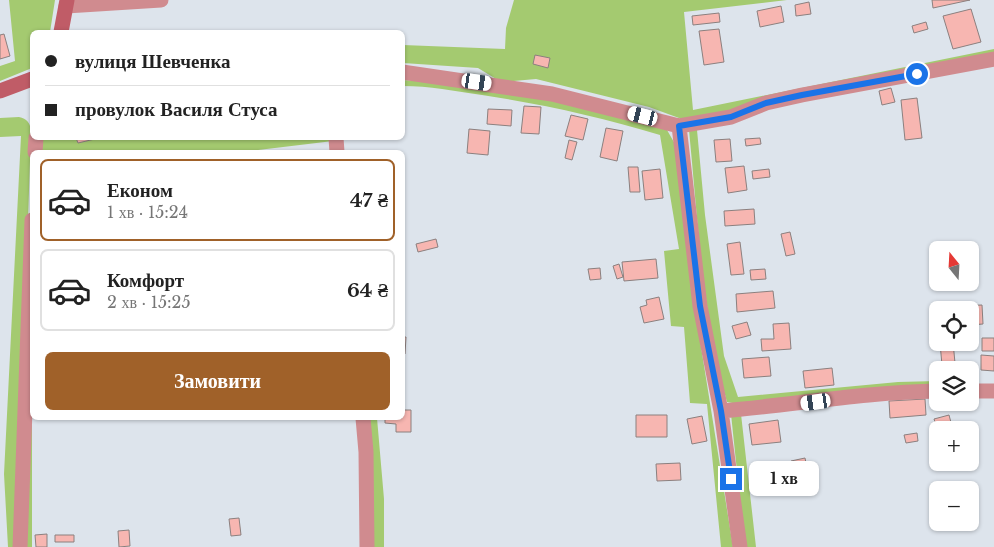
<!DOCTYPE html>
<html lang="uk">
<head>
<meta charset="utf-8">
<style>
	:root { --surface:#fff; --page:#f2f2f2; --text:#222; --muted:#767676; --line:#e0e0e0; --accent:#a06129 }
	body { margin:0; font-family:"Libre Baskerville",serif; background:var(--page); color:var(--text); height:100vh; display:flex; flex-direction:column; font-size:19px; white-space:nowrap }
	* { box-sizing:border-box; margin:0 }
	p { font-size:16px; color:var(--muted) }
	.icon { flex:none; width:28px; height:28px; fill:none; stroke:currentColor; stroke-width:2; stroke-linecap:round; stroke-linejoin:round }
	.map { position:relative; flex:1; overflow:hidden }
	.sheet { position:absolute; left:30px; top:150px; width:375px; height:270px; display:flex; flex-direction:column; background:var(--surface); border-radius:8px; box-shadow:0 1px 4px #0004 }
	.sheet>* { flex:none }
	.hud { position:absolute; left:30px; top:30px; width:375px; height:110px; border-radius:8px; box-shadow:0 1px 4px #0004; display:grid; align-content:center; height:110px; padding:0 15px; background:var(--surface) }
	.needle { width:32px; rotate:342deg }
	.controls { position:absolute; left:929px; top:241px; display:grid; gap:10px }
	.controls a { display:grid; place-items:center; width:50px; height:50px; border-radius:8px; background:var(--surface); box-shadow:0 1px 4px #0004; font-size:25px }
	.end { position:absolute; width:22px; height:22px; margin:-11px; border:6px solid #1a73e8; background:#fff; box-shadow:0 0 0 2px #fff }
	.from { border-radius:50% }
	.bubble { position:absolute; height:35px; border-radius:8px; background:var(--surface); box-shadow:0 1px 4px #0004; font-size:16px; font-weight:800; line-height:35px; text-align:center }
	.car { position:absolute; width:15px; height:30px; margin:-15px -8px; border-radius:6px; box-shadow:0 0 4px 1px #0007; background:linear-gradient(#fff 24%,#345 0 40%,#fff 0 76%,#345 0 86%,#fff 0) }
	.hud b { display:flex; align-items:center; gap:18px; height:48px; font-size:19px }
	.hud b+b { border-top:1px solid var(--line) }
	.hud i { width:12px; height:12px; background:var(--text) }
	ul { padding:9px 0 0; list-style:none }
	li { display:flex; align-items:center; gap:15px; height:82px; margin:0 10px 8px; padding:0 5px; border:2px solid var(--line); border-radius:8px }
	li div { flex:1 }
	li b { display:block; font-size:19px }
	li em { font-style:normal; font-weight:800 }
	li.on { border-color:var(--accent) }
	li>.icon { width:45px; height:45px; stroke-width:1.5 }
	.action { display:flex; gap:10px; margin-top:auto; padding:10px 15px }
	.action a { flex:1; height:58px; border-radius:8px; background:var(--accent); color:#fff; font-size:20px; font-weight:800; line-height:58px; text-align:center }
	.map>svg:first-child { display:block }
	.green { fill:#a4ca70 }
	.building { fill:#f7b6b1; stroke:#8b807f }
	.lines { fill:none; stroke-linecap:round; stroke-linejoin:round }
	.street { stroke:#d08b8f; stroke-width:15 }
	.secondary { stroke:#c05c67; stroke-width:15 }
	.route { stroke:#1a73e8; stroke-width:6 }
</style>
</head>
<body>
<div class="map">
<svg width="994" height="547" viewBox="0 0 994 547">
	<rect width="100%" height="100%" fill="#dde4ec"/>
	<path class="green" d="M9,0H55L50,32H32V68L0,81V66L15,61Z
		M514,0H787L684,12L693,110L994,49V56L702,120L679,118L649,107L536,79L501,82L478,68L403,63V45L505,49L506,28Z
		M402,80L441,82L544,97L667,130L675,144L690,278L733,547H721L707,404L690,403L684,327L671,326L664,251L679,249L660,135C601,117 542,104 482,95C455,91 429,86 403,86Z
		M19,117C27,119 30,122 31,131L17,547H8L4,474L21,136L0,137V118Z
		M689,130H697L705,215L724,356L738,397L898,382L937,381V386L738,404L727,402C702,314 698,221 689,130Z
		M41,138H333V141L242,152H41Z
		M32,362V547H22Z
		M731,414H741L756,547H745Z
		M368,418H377L384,499V547H372Z"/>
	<path class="building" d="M932,0H970L933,8Z
		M809,2L811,14L796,16L795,5Z
		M781,6L784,22L760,27L757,11Z
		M971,9L981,42L953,49L943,16Z
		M719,13L720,22L693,25L692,16Z
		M926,22L928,29L914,33L912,26Z
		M719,29L724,62L704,65L699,31Z
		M4,34L10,56L0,59V35Z
		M535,55L550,58L548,68L533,64Z
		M891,88L895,102L882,105L879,91Z
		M917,98L922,138L905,140L901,100Z
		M524,106L541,107L539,134L521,133Z
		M488,109L512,110L511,126L487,124Z
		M571,115L588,119L583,140L565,136Z
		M606,128L623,131L617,161L600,157Z
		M469,129L490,131L488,155L467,153Z
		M76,138H99L78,143Z
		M355,138H389V139H355Z
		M760,138L761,144L746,146L745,139Z
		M730,139L732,161L716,162L714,140Z
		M569,140L577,142L572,160L565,158Z
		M744,166L747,190L728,193L725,168Z
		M628,167H638L640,192H630Z
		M660,169L663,198L645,200L642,171Z
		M769,169L770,177L753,179L752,171Z
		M754,209L755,224L725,226L724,211Z
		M790,232L795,254L786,256L781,234Z
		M436,239L438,247L418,252L416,244Z
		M740,242L744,274L731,275L727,244Z
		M656,259L658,278L624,281L622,262Z
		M619,264L623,277L617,279L613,266Z
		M600,268L601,279L590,280L588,269Z
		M765,269L766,279L751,280L750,270Z
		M773,291L775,308L737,312L736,294Z
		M659,297L664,319L644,323L640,307L647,305L646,300Z
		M982,305L983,324L970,325V310H957V306Z
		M747,322L751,335L736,339L732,326Z
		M789,323L791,349L762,351L761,339H774L773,324Z
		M402,337H406L405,354H402Z
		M982,338H994V351H982Z
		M953,342L955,363L942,365L940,343Z
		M981,355L994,356V371L981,370Z
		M769,357L771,376L744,378L742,359Z
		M832,368L834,385L805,388L803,371Z
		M925,399L926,415L890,418L889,401Z
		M402,410H411V432H396V424L385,423V418H402Z
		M636,415H667V437H636Z
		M949,415L953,430L938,431L934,419Z
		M702,416L707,441L692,444L687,419Z
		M778,420L781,442L752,445L749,424Z
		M917,433L918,441L906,443L904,435Z
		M805,458L808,473L794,476L791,461Z
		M680,463L681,480L657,481L656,464Z
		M781,469V482L753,483V470Z
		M239,518L241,535L231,536L229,519Z
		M129,530L130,546L119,547L118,531Z
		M47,534V547H36L35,535Z
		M55,535H74V542H55Z"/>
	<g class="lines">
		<path class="street" d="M66,6L161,0
			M402,72L552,94L679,126L731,117L766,103L802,95L994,59
			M679,126L700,306L721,411L740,547
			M336,138L337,152
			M35,152L36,138
			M970,391H994
			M721,411C793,405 865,392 938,391
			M363,418L366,452L367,547
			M20,547L32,220"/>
		<path class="secondary" d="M61,32L67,0
			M0,91L32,79"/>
	</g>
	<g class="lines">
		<path class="route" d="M731,479L721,411L700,306L679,126L731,117L766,103L802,95L917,74"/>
	</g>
</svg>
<div class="controls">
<a><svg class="needle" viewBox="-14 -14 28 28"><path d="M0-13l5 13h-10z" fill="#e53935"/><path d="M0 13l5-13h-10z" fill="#767676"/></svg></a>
<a><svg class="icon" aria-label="locate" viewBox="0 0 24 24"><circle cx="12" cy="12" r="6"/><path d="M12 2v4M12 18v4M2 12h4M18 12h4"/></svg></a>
<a><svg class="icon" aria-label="layers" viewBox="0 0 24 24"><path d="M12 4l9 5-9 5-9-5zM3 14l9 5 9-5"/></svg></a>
<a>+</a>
<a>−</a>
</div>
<i class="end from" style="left:917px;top:74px"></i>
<i class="end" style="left:731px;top:479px"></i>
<div class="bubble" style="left:749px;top:461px;width:70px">1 хв</div>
<i class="car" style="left:477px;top:82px;rotate:98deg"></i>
<i class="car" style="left:643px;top:116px;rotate:284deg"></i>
<i class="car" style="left:816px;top:402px;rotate:262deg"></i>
<div class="hud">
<b><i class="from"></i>вулиця Шевченка</b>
<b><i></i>провулок Василя Стуса</b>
</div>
<section class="sheet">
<ul>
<li class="on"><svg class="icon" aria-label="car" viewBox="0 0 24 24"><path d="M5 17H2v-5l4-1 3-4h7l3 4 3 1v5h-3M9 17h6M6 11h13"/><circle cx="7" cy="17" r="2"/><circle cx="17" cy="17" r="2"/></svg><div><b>Економ</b><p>1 хв · 15:24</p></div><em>47 ₴</em></li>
<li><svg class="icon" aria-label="car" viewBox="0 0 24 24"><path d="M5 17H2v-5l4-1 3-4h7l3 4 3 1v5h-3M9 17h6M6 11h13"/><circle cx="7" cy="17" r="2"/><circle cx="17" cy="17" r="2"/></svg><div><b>Комфорт</b><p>2 хв · 15:25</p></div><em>64 ₴</em></li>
</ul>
<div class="action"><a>Замовити</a></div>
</section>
</div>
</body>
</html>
